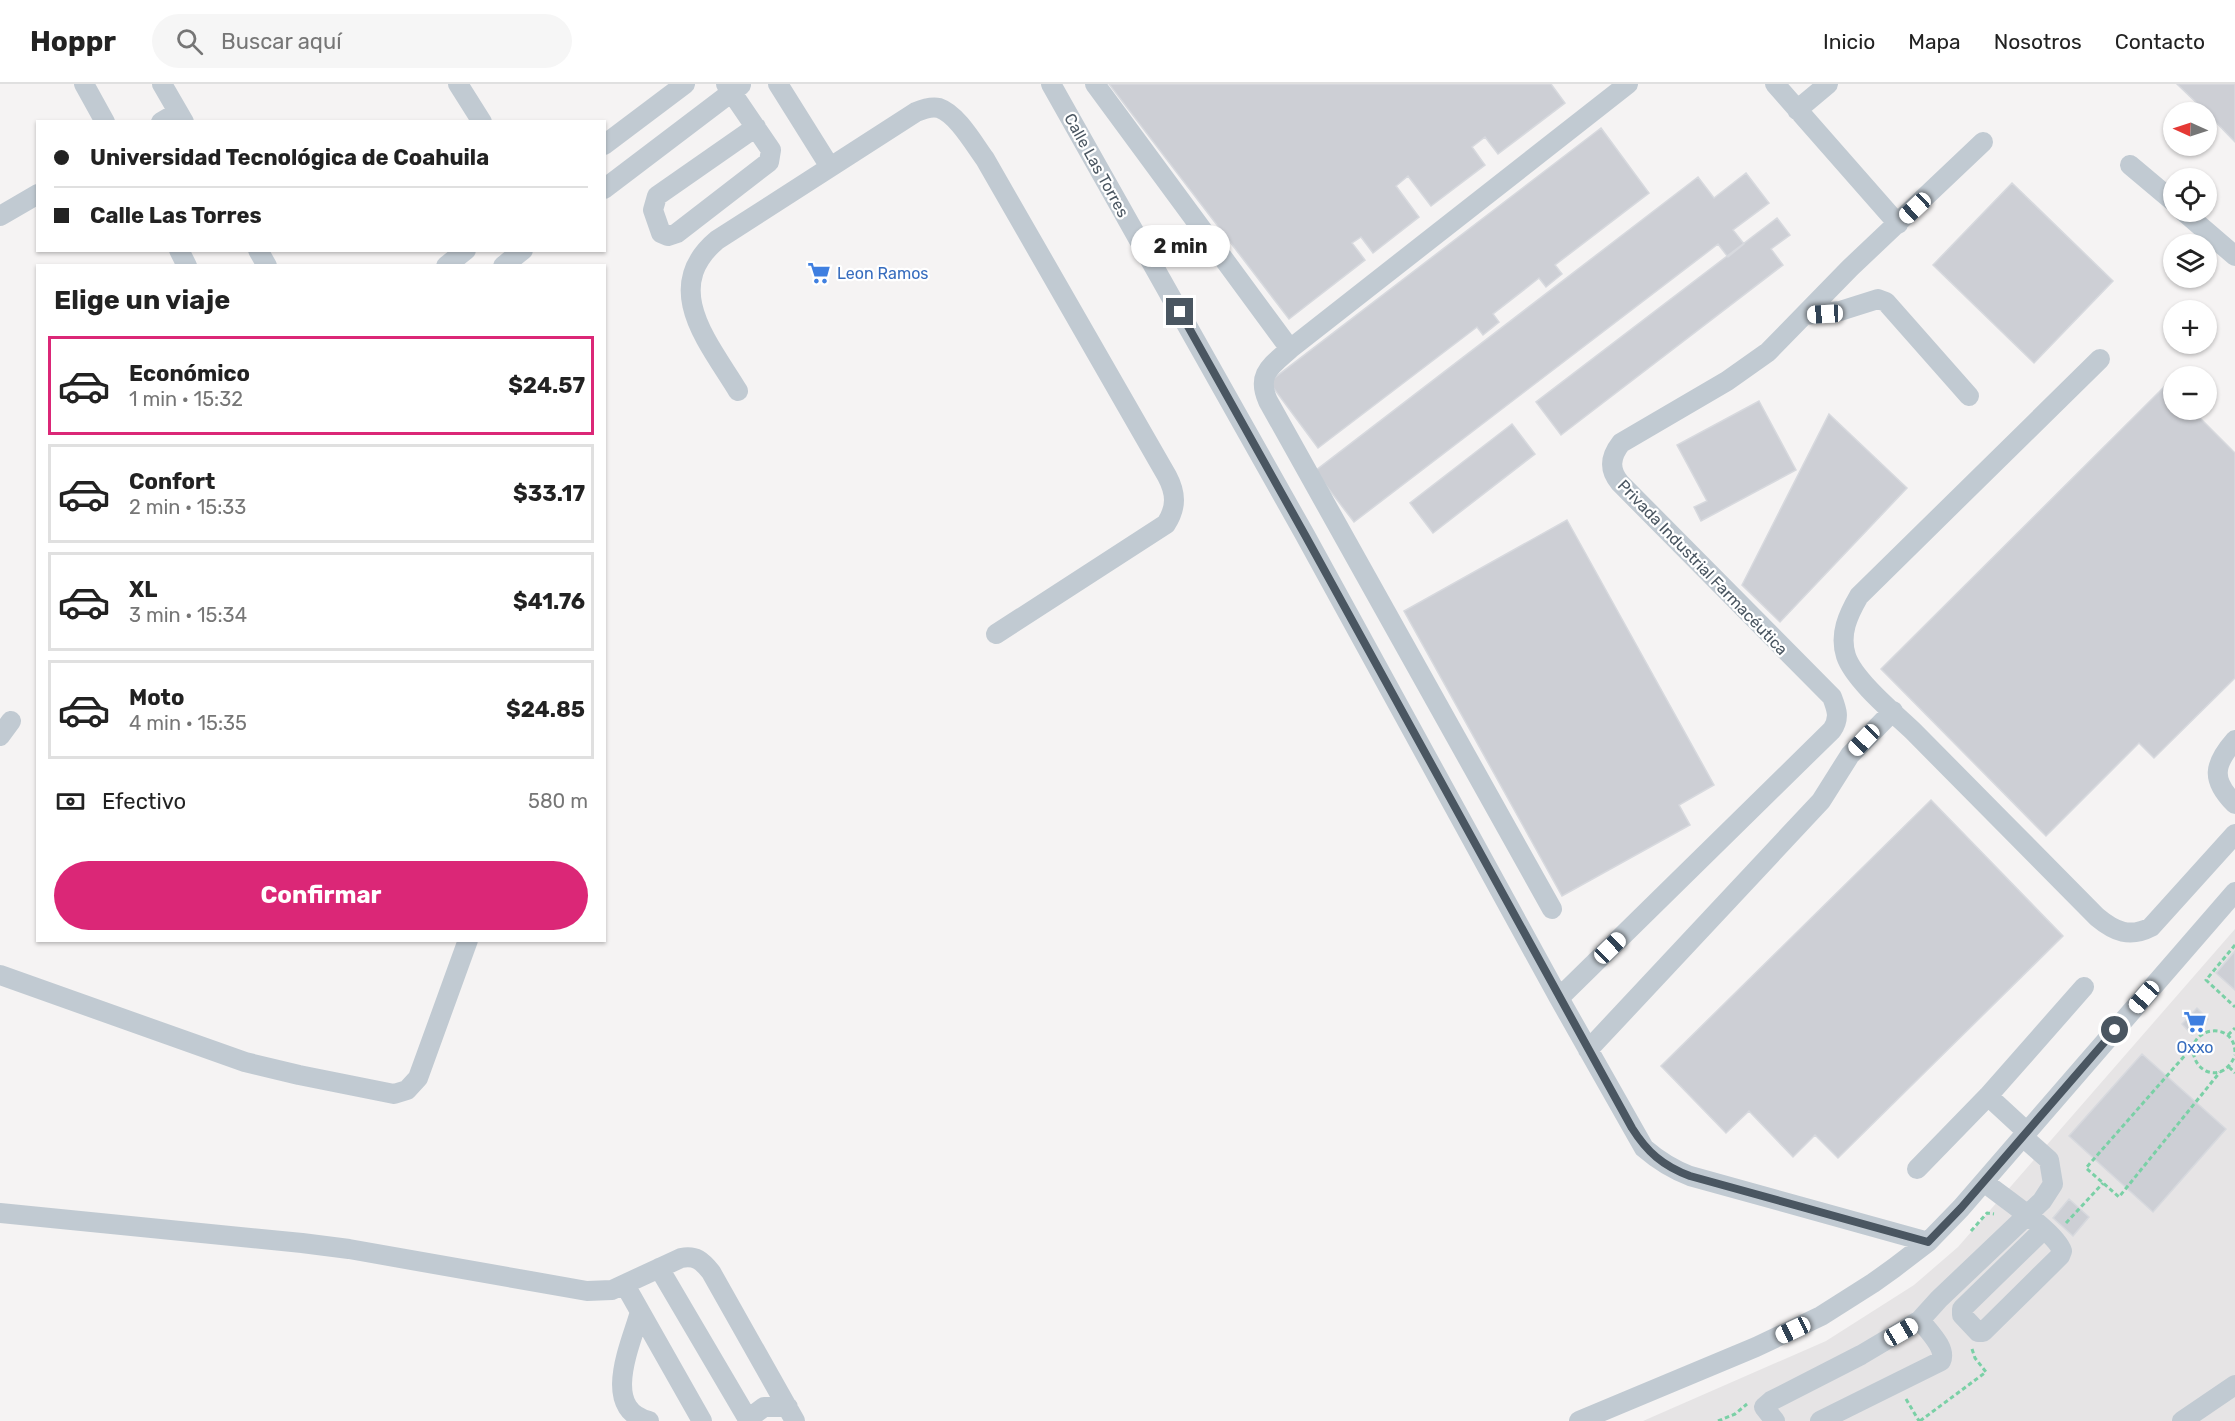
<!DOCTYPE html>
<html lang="es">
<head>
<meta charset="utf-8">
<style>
	:root { --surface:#fff; --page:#f6f6f6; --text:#222; --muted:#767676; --line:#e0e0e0; --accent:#db2777 }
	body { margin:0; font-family:Rubik,sans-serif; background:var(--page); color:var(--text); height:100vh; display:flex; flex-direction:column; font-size:22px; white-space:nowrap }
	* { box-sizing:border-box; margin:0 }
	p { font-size:20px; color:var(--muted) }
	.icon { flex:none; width:33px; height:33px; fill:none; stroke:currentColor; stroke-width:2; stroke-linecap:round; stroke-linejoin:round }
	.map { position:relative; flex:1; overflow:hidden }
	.sheet { position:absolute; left:36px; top:180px; width:570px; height:678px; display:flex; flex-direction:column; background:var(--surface); border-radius:0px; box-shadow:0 2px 4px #0004 }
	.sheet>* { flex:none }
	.hud { position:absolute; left:36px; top:36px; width:570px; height:132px; border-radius:0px; box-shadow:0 2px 4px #0004; display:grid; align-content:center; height:132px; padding:0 18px; background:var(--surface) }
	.needle { width:39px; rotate:273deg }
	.tools { position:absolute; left:2163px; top:18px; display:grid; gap:12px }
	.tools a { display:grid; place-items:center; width:54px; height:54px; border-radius:50%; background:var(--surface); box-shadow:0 2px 4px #0004; font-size:30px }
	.end { position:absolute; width:27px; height:27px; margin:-14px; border:8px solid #4a5661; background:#fff; box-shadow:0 0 0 3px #fff }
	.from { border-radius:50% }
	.bubble { position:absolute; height:42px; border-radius:21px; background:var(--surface); box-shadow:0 2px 4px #0004; font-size:20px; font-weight:700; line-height:42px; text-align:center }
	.car { position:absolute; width:18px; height:36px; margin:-18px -9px; border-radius:8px; box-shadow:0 0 4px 2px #0007; background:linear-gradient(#fff 24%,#345 0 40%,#fff 0 76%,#345 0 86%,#fff 0) }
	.hud b { display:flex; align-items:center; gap:21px; height:57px; font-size:22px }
	.hud b+b { border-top:2px solid var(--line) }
	.hud i { width:15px; height:15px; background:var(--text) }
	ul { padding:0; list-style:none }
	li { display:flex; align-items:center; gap:18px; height:99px; margin:0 12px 9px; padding:0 6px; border:3px solid var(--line); border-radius:0px }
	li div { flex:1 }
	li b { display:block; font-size:22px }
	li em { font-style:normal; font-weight:700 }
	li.on { border-color:var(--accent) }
	li>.icon { width:54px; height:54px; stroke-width:1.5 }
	h2 { padding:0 18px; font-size:27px; line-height:72px }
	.pay { display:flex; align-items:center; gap:15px; height:66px; padding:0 18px; font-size:22px }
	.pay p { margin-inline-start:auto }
	.cta { display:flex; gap:12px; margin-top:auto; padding:12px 18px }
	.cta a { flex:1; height:69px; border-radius:36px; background:var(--accent); color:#fff; font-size:24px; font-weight:700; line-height:69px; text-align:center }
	header { display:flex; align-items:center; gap:36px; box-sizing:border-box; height:84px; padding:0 30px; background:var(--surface); border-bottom:2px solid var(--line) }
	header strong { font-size:28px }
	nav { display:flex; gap:33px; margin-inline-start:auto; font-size:21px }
	.search { width:420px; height:54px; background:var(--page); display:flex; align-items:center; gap:15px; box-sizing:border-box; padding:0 21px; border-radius:33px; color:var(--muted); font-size:22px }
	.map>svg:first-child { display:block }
	.education { fill:#e6e4e5 }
	.building { fill:#cdcfd5; stroke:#d7d9de; stroke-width:1.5 }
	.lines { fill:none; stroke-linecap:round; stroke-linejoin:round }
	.path { stroke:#7ad0a6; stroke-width:3; stroke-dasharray:4.5 3; stroke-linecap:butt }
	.minor { stroke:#c1cad2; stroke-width:20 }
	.route { stroke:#4a5661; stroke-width:8 }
	.labels { text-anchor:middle; stroke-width:4.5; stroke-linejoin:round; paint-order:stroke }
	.street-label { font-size:16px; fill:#4a5661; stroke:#fff }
	.shop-label { font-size:16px; fill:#366cbe; stroke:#fff; text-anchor:start }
</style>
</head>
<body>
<header>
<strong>Hoppr</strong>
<div class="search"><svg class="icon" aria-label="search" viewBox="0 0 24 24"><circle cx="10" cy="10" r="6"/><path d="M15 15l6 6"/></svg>Buscar aquí</div>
<nav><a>Inicio</a><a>Mapa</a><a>Nosotros</a><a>Contacto</a></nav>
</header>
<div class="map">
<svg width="2235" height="1337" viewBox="0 0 2235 1337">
	<rect width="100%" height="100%" fill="#f5f3f3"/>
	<path class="education" d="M2235,845V1337H1643L1826,1257L1914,1201L1958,1163Z"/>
	<path class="building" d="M1109,0H1551L1565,19L1498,70L1485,53L1472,63L1485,81L1431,122L1408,92L1396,102L1419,133L1373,169L1361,153L1352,159L1365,176L1289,235Z
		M2177,0H2235V58L2206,28Z
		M1601,44L1649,109L1555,181L1562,190L1546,203L1539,194L1493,230L1499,238L1483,251L1477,243L1318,364L1269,298Z
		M1746,89L1769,119L1733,146L1744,160L1728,173L1718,160L1354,438L1315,387L1698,93L1714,114Z
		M2012,99L2113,197L2034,279L1933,181Z
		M1777,134L1790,151L1771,165L1783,181L1561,351L1536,318Z
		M2167,300L2174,307V326H2192L2235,369V594L2154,674L2139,659L2046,752L1881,585Z
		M1759,317L1796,386L1701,437L1694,423L1707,417L1677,361Z
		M1829,330L1907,404L1780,538L1742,501Z
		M1512,340L1535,370L1433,449L1410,419Z
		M1567,436L1714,701L1679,721L1690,741L1562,812L1404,527Z
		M1931,716L2063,852L1838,1074L1815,1051L1793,1073L1749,1027L1726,1049L1661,982Z
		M2235,867V906L2216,889Z
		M2197,924L2208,935L2192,951L2182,940Z
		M2142,970L2226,1045L2153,1128L2069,1052Z
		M2069,1115L2089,1133L2073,1152L2053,1134Z"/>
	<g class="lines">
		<path class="path" d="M2235,861L2206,896L2235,923
			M2228,951L2235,944
			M2194,961L2086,1084L2119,1113L2220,988
			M2235,968C2234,935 2186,944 2194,972C2196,979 2200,984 2206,987C2220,993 2231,983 2235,971
			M2229,983L2235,989
			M2066,1139L2103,1099
			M1971,1147L1987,1129L1994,1130
			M1906,1315L1919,1337
			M1718,1337L1735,1330L1747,1320
			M1920,1337L1986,1288L1975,1274L1972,1265"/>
		<path class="minor" d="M84,0L105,38
			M162,0L184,38
			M458,0L482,38
			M726,0L771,66L769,78L677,149L668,152L661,149L653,126L657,112L756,43
			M778,0L830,83
			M1051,0L1305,451L1559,914L1644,1064C1659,1077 1672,1085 1690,1092L1928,1158
			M1095,0L1290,265
			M1775,0L1898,140
			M1797,26L1828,0
			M161,38L178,28
			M604,61L685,0
			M2130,81L2174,118
			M604,105L741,1
			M2184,128L2235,172
			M0,132L38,110
			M179,166L187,182
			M258,166L267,182
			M446,182L466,166
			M503,182L523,166
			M1805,231L1840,227L1878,215L1886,218L1969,312
			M2100,275L1859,512C1848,531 1839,550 1846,572C1854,596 1894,629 1913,647C1974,709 2036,771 2097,833C2115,848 2130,854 2151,843L2235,750
			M738,307C709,259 660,204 717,156L916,28C923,25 931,22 939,24C957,30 974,60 985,75L1167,392C1176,409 1177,423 1166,440L996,550
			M0,652L11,637
			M2235,656C2213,681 2211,696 2235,720
			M1552,825L1268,317C1256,290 1271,282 1290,265L1628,0
			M0,891L245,978L299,991L394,1010L407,1006L418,994L468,856
			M1559,914L1832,646C1840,634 1837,626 1832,613L1620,399C1609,386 1610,373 1621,359L1727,297L1768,268L1850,184L1983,58
			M1588,966L1821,717L1850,671L1893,627
			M1988,1012L2027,1048
			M1917,1085L1988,1012L2084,903
			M1984,1098C2001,1112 2056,1148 2062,1167L2060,1172L1983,1248H1978L1962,1231V1225L2044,1145
			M0,1129L302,1159L349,1165L587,1207L612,1206L681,1174C696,1171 702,1177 711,1188L795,1337
			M659,1184L749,1337
			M625,1201L702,1337
			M640,1228C631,1260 600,1325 649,1337
			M748,1335L764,1323H788
			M1579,1337L1756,1263L1821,1232L1873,1199L1894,1184L1928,1158L1961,1124L2235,808
			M1775,1337L1764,1323L1771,1317L1861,1271L1920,1236L1939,1215L2042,1117L2053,1100L2049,1076L2023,1053
			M1820,1337L1941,1277C1947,1264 1928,1247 1920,1236
			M2182,1337L2235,1301"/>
	</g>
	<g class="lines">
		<path class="route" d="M1180,228L1305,451L1632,1044C1647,1068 1663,1082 1690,1092L1928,1158L1961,1124L2115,946"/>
	</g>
	<defs>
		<g id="supermarket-bare" transform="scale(1.8)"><path d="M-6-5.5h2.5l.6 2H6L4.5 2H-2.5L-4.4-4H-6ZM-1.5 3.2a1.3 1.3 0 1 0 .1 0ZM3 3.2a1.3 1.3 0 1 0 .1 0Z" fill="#3f7fe0" stroke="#fff" stroke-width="2.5" paint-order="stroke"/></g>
	</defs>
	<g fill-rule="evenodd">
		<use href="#supermarket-bare" x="819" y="189"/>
		<use href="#supermarket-bare" x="2195" y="938"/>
	</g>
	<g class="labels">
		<g class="street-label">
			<text transform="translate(1097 81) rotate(61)" y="6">Calle Las Torres</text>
			<text transform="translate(1703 483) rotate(46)" y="6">Privada Industrial Farmacéutica</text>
		</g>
		<g class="shop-label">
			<text x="837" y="195">Leon Ramos</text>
			<text x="2195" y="969" text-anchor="middle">Oxxo</text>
		</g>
	</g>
</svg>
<div class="tools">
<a><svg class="needle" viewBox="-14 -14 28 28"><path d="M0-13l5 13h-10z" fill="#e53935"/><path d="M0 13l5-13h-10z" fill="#767676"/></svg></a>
<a><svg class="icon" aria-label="locate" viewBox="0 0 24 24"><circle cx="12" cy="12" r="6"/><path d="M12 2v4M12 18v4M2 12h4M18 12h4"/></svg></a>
<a><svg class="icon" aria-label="layers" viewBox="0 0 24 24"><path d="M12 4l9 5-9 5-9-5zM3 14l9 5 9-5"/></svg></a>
<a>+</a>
<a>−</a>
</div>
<i class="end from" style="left:2115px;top:946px"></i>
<i class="end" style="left:1180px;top:228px"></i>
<div class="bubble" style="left:1131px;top:141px;width:99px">2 min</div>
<i class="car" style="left:1915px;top:124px;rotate:227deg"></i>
<i class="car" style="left:1825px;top:230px;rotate:267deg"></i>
<i class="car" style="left:1864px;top:656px;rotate:224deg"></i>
<i class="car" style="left:1610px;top:864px;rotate:46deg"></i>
<i class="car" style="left:2144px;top:913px;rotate:221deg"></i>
<i class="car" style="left:1793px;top:1246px;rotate:245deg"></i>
<i class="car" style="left:1901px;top:1248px;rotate:60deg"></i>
<div class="hud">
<b><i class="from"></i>Universidad Tecnológica de Coahuila</b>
<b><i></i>Calle Las Torres</b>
</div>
<section class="sheet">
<h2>Elige un viaje</h2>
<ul>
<li class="on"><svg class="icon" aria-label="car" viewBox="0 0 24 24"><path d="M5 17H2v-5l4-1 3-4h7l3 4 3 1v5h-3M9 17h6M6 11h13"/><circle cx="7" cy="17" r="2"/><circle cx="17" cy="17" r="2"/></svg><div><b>Económico</b><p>1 min · 15:32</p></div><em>$24.57</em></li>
<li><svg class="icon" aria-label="car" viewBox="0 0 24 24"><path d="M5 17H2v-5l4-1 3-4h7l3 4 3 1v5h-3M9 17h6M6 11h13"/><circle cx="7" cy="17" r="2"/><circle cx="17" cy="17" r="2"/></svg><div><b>Confort</b><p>2 min · 15:33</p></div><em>$33.17</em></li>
<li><svg class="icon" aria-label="car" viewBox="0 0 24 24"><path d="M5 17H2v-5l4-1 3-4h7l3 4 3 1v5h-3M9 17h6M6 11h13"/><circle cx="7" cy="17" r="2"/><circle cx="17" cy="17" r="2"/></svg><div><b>XL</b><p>3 min · 15:34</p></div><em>$41.76</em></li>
<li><svg class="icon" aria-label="car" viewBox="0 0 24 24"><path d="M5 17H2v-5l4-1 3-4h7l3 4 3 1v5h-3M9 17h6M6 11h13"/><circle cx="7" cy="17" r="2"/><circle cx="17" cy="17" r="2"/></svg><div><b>Moto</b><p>4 min · 15:35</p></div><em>$24.85</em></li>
</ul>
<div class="pay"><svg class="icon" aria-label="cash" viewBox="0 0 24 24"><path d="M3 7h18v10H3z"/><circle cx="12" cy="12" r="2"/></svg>Efectivo<p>580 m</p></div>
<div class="cta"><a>Confirmar</a></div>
</section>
</div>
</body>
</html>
